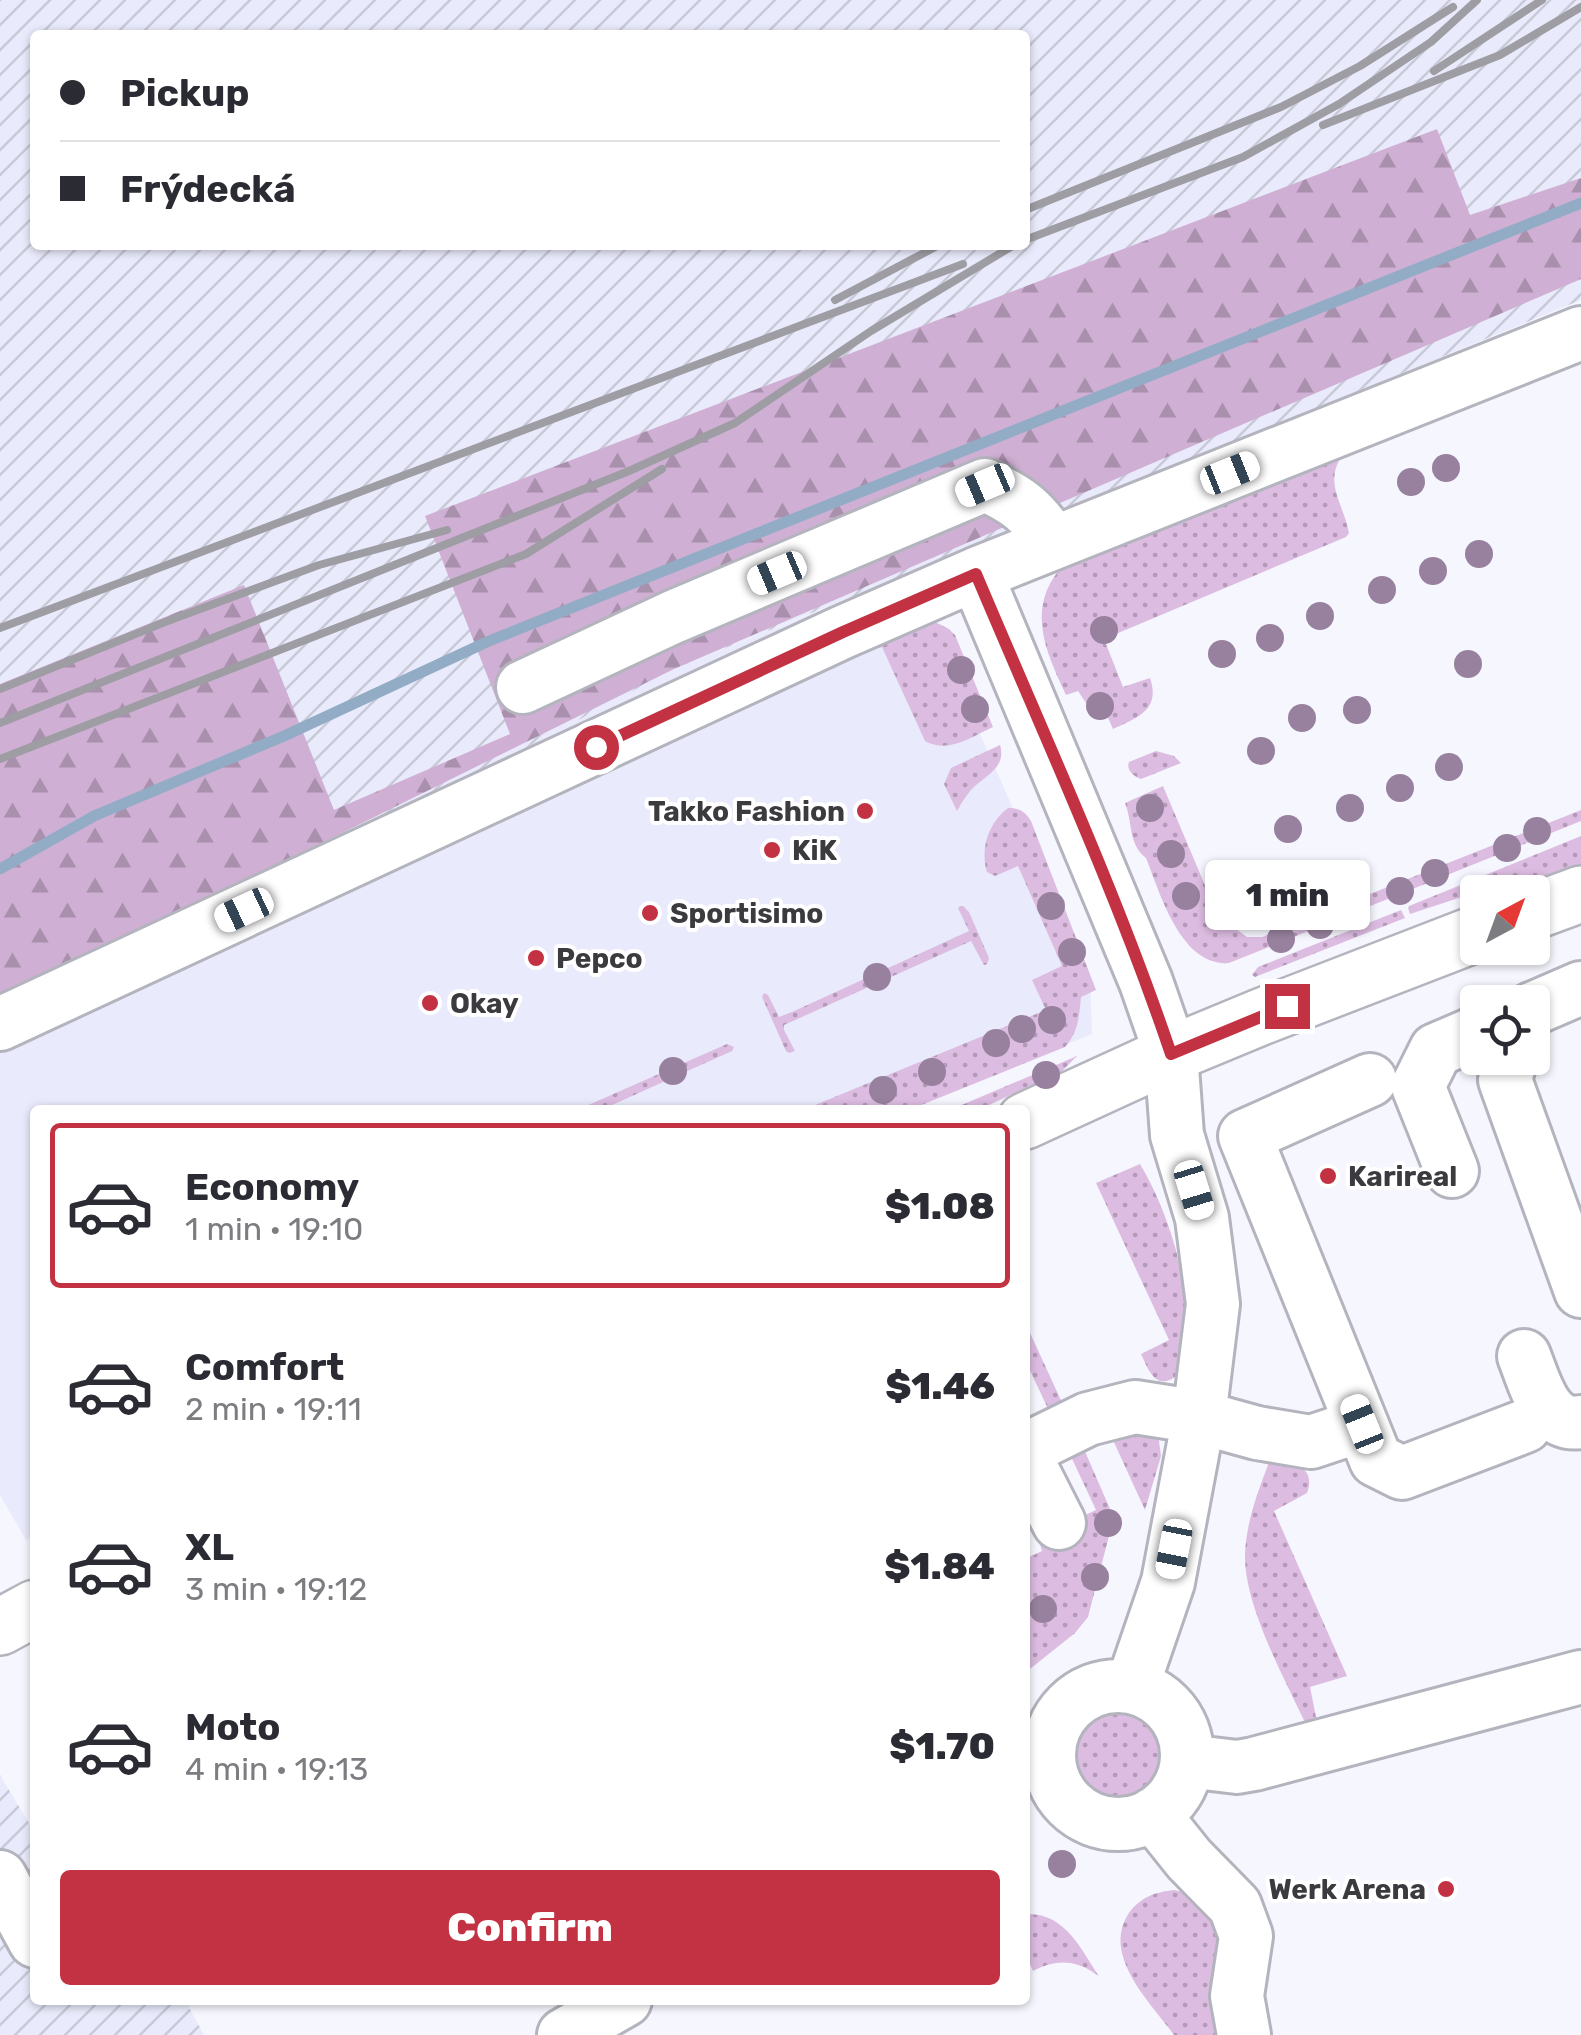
<!DOCTYPE html>
<html lang="en">
<head>
<meta charset="utf-8">
<style>
	:root { --surface:#fff; --page:#f7f7f7; --text:#2b2b33; --muted:#7c7c81; --line:#e1e1e2; --accent:#c23242 }
	body { margin:0; font-family:Rubik,sans-serif; background:var(--page); color:var(--text); height:100vh; display:flex; flex-direction:column; font-size:38px; white-space:nowrap }
	* { box-sizing:border-box; margin:0 }
	p { font-size:32px; color:var(--muted) }
	.icon { flex:none; width:55px; height:55px; fill:none; stroke:currentColor; stroke-width:2; stroke-linecap:round; stroke-linejoin:round }
	.map { position:relative; flex:1; overflow:hidden }
	.side { position:absolute; left:30px; top:1105px; width:1000px; height:900px; display:flex; flex-direction:column; background:var(--surface); border-radius:10px; box-shadow:0 2px 8px #0004 }
	.side>* { flex:none }
	.hud { position:absolute; left:30px; top:30px; width:1000px; height:220px; border-radius:10px; box-shadow:0 2px 8px #0004; display:grid; align-content:center; height:220px; padding:0 30px; background:var(--surface) }
	.needle { width:65px; rotate:41deg }
	.buttons { position:absolute; left:1460px; top:875px; display:grid; gap:20px }
	.buttons a { display:grid; place-items:center; width:90px; height:90px; border-radius:10px; background:var(--surface); box-shadow:0 2px 8px #0004; font-size:50px }
	.end { position:absolute; width:45px; height:45px; margin:-22px; border:12px solid #c23242; background:#fff; box-shadow:0 0 0 5px #fff }
	.from { border-radius:50% }
	.bubble { position:absolute; height:70px; border-radius:10px; background:var(--surface); box-shadow:0 2px 8px #0004; font-size:32px; font-weight:800; line-height:70px; text-align:center }
	.car { position:absolute; width:30px; height:60px; margin:-30px -15px; border-radius:12px; box-shadow:0 0 8px 2px #0007; background:linear-gradient(#fff 24%,#345 0 40%,#fff 0 76%,#345 0 86%,#fff 0) }
	.hud b { display:flex; align-items:center; gap:35px; height:95px; font-size:38px }
	.hud b+b { border-top:2px solid var(--line) }
	.hud i { width:25px; height:25px; background:var(--text) }
	ul { padding:18px 0 0; list-style:none }
	li { display:flex; align-items:center; gap:30px; height:165px; margin:0 20px 15px; padding:0 10px; border:5px solid transparent; border-radius:10px }
	li div { flex:1 }
	li b { display:block; font-size:38px }
	li em { font-style:normal; font-weight:800 }
	li.current { border-color:var(--accent) }
	li>.icon { width:90px; height:90px; stroke-width:1.5 }
	.primary-button { display:flex; gap:20px; margin-top:auto; padding:20px 30px }
	.primary-button a { flex:1; height:115px; border-radius:10px; background:var(--accent); color:#fff; font-size:40px; font-weight:800; line-height:115px; text-align:center }
	.map>svg:first-child { display:block }
	.built { fill:#e9eafb }
	.industrial { fill:url(#industrial-furrows); fill-rule:evenodd }
	.grass { fill:url(#grass-dots) }
	.forest { fill:url(#forest-firs) }
	.lines { fill:none; stroke-linecap:round; stroke-linejoin:round }
	.stream { stroke:#92acc5; stroke-width:11 }
	.minor-casing { stroke:#b3b4bd; stroke-width:58 }
	.major-casing { stroke:#b3b4bd; stroke-width:60 }
	.minor { stroke:#fff; stroke-width:52 }
	.major { stroke:#fff; stroke-width:55 }
	.rail { stroke:#9d9da3; stroke-width:8 }
	.tree { fill:#97819e }
	.route { stroke:#c23242; stroke-width:12 }
	.poi-dot { fill:#c23242; stroke:#fff; stroke-width:4 }
	.labels { text-anchor:middle; stroke-width:8; stroke-linejoin:round; paint-order:stroke }
	.poi-label { font-size:28px; font-weight:bold; fill:#3b3b3f; stroke:#fff; text-anchor:start }
</style>
</head>
<body>
<div class="map">
<svg width="1581" height="2035" viewBox="0 0 1581 2035">
	<defs>
		<pattern id="industrial-furrows" width="10" height="10" patternUnits="userSpaceOnUse" patternTransform="scale(2.5)"><rect width="10" height="10" fill="#e9eafb"/><path d="M-1 1l2-2M0 10L10 0M9 11l2-2" fill="none" stroke="#c9cad8"/></pattern>
		<pattern id="grass-dots" width="8" height="8" patternUnits="userSpaceOnUse" patternTransform="scale(2.5)"><rect width="8" height="8" fill="#dcbce1"/><path d="M2 2h.1M6 6h.1" fill="none" stroke="#b49ab8" stroke-width="1.8" stroke-linecap="round"/></pattern>
		<pattern id="forest-firs" width="22" height="20" patternUnits="userSpaceOnUse" patternTransform="scale(2.5)"><rect width="22" height="20" fill="#cfafd3"/><path d="M5 1l3.5 6h-7zM16 11l3.5 6h-7z" fill="#a990ad"/></pattern>
	</defs>
	<rect width="100%" height="100%" fill="#f6f6fe"/>
	<path class="built" d="M909,575L1090,981L1092,1034L903,1110H35V1535L26,1540L0,1495V1004L674,669Z"/>
	<path class="industrial" d="M0,0H1581V300L674,669L452,787L0,1004ZM35,35H1025V245H35Z
		M0,1775L35,1833V2000H185L204,2035H0Z"/>
	<path class="grass" d="M1346,450C1321,481 1343,501 1349,533L1346,537L1104,639L1123,687L1150,678C1161,710 1137,718 1113,729L1105,711L1093,713L1078,691L1066,695C1044,648 1025,606 1065,563Z
		M933,621L949,629L955,635L993,727C971,737 948,754 925,741L882,647L867,651L866,648Z
		M1000,745C1007,768 985,775 971,790C965,797 961,804 957,811L944,784L951,768Z
		M1156,751L1174,756L1181,763L1141,779C1133,776 1126,770 1129,762Z
		M1163,786L1218,916L1247,937H1262L1581,810V821L1229,963C1181,967 1160,893 1146,858C1128,844 1133,823 1125,803Z
		M1008,808C1019,808 1025,811 1031,821L1096,990L1081,997C1079,1016 1079,1031 1065,1047L909,1110H803L1046,1010L1032,980L1062,966L1018,866L995,876L987,872C980,849 988,823 1008,808Z
		M1581,836V866L1546,879L1492,887L1410,914L1408,908L1409,906Z
		M960,906H963L969,912L989,958L987,964L984,965L971,941L784,1025V1030L795,1051L789,1053L786,1051L762,997L764,993L768,995L779,1017L792,1012L969,931L958,908Z
		M1401,910L1405,918L1255,977L1252,975L1258,967Z
		M727,1044L734,1047L732,1051L601,1110H577Z
		M1077,1056L1061,1072L978,1110H950Z
		M1140,1164C1166,1207 1190,1279 1186,1329C1185,1344 1181,1360 1178,1375C1156,1392 1149,1371 1141,1354L1169,1340L1096,1183Z
		M1025,1322L1065,1409L1052,1417L1025,1360Z
		M1107,1427L1158,1434L1161,1456L1145,1510Z
		M1080,1440L1110,1509L1111,1528L1088,1617L1075,1633L1025,1673V1559L1042,1551L1038,1537L1096,1510L1066,1446Z
		M1271,1457C1291,1463 1317,1465 1307,1493L1274,1511L1347,1676L1310,1687L1318,1727L1309,1731C1287,1683 1244,1607 1245,1555C1246,1521 1259,1489 1271,1457Z
		M1064 1754a52 52 0 1 1 104 0a52 52 0 1 1-104 0Z
		M1174,1890L1192,1894L1217,1914L1227,2035H1174C1151,2003 1103,1958 1127,1916C1138,1898 1155,1892 1174,1890Z
		M1025,1914C1065,1912 1080,1948 1099,1976C1077,1960 1058,1958 1033,1971L1025,1953Z"/>
	<path class="forest" d="M1437,129L1470,215L1581,178V279L674,669L0,1002V684L244,585L334,810L510,734L425,516Z"/>
	<g class="lines">
		<path class="stream" d="M0,869L94,816L284,736L489,641L1581,203"/>
		<g class="minor-casing">
			<path id="minor" d="M523,687L673,617L985,485C1019,500 1033,512 1054,543
				M1532,1009L1581,988
				M0,1024L843,632L976,574
				M1511,1058L1505,1080L1581,1291
				M1370,1080L1245,1136L1376,1460L1402,1473L1525,1426
				M1452,1171L1418,1086L1436,1050L1478,1032
				M1524,1356C1535,1383 1545,1428 1581,1422
				M1025,1450L1088,1419L1135,1407L1199,1417L1257,1433L1311,1442L1362,1425
				M1025,1456L1059,1523
				M1049 1755a69 69 0 1 1 138 0a69 69 0 1 1-138 0Z
				M1132,1687L1168,1582L1199,1417L1213,1304L1202,1218L1177,1135L1171,1054L1146,982L976,574L1581,333
				M1187,1761L1237,1767L1254,1764L1581,1677
				M1153,1814L1189,1859L1235,1906L1246,1936L1237,1996L1244,2035
				M0,1877L35,1941
				M564,2035L625,2000"/>
		</g>
		<g class="major-casing">
			<path id="major" d="M1532,912L1581,894
				M1025,1121L1171,1054L1263,1016L1478,933
				M0,1627L35,1608"/>
		</g>
		<use href="#minor" class="minor"/>
		<use href="#major" class="major"/>
		<path class="rail" d="M1434,71L1542,0
			M1323,125L1500,55L1581,7
			M1025,210L1281,107L1360,66L1453,7
			M1025,240L1243,157L1339,104L1431,42L1477,0
			M835,300L939,245
			M0,628L963,264
			M0,689L165,622L319,565L447,530
			M0,723L629,471L735,423L871,331L1014,245
			M0,759L526,554L662,469"/>
	</g>
	<g class="tree">
		<circle cx="1446" cy="468" r="14"/>
		<circle cx="1411" cy="482" r="14"/>
		<circle cx="1479" cy="554" r="14"/>
		<circle cx="1433" cy="571" r="14"/>
		<circle cx="1382" cy="590" r="14"/>
		<circle cx="1320" cy="616" r="14"/>
		<circle cx="1104" cy="630" r="14"/>
		<circle cx="1270" cy="638" r="14"/>
		<circle cx="1222" cy="654" r="14"/>
		<circle cx="1468" cy="664" r="14"/>
		<circle cx="961" cy="670" r="14"/>
		<circle cx="1100" cy="706" r="14"/>
		<circle cx="975" cy="709" r="14"/>
		<circle cx="1357" cy="710" r="14"/>
		<circle cx="1302" cy="718" r="14"/>
		<circle cx="1261" cy="751" r="14"/>
		<circle cx="1449" cy="767" r="14"/>
		<circle cx="1400" cy="788" r="14"/>
		<circle cx="1150" cy="808" r="14"/>
		<circle cx="1350" cy="808" r="14"/>
		<circle cx="1288" cy="829" r="14"/>
		<circle cx="1537" cy="831" r="14"/>
		<circle cx="1507" cy="848" r="14"/>
		<circle cx="1171" cy="854" r="14"/>
		<circle cx="1435" cy="873" r="14"/>
		<circle cx="1400" cy="891" r="14"/>
		<circle cx="1186" cy="896" r="14"/>
		<circle cx="1051" cy="906" r="14"/>
		<circle cx="1353" cy="910" r="14"/>
		<circle cx="1320" cy="925" r="14"/>
		<circle cx="1281" cy="939" r="14"/>
		<circle cx="1072" cy="952" r="14"/>
		<circle cx="877" cy="977" r="14"/>
		<circle cx="1052" cy="1020" r="14"/>
		<circle cx="1022" cy="1029" r="14"/>
		<circle cx="996" cy="1043" r="14"/>
		<circle cx="673" cy="1071" r="14"/>
		<circle cx="932" cy="1072" r="14"/>
		<circle cx="1046" cy="1075" r="14"/>
		<circle cx="883" cy="1090" r="14"/>
		<circle cx="1108" cy="1523" r="14"/>
		<circle cx="1095" cy="1577" r="14"/>
		<circle cx="1043" cy="1609" r="14"/>
		<circle cx="1062" cy="1864" r="14"/>
	</g>
	<g class="lines">
		<path class="route" d="M596,747L843,632L976,574C1043,733 1116,891 1171,1054L1287,1006"/>
	</g>
	<g class="poi-dot">
		<circle cx="865" cy="811" r="10"/>
		<circle cx="772" cy="850" r="10"/>
		<circle cx="650" cy="913" r="10"/>
		<circle cx="536" cy="958" r="10"/>
		<circle cx="430" cy="1003" r="10"/>
		<circle cx="1328" cy="1176" r="10"/>
		<circle cx="1446" cy="1889" r="10"/>
	</g>
	<g class="labels">
		<g class="poi-label">
			<text x="845" y="821" text-anchor="end">Takko Fashion</text>
			<text x="792" y="860">KiK</text>
			<text x="670" y="923">Sportisimo</text>
			<text x="556" y="968">Pepco</text>
			<text x="450" y="1013">Okay</text>
			<text x="1348" y="1186">Karireal</text>
			<text x="1426" y="1899" text-anchor="end">Werk Arena</text>
		</g>
	</g>
</svg>
<div class="buttons">
<a><svg class="needle" viewBox="-14 -14 28 28"><path d="M0-13l5 13h-10z" fill="#e53935"/><path d="M0 13l5-13h-10z" fill="#7c7c81"/></svg></a>
<a><svg class="icon" aria-label="locate" viewBox="0 0 24 24"><circle cx="12" cy="12" r="6"/><path d="M12 2v4M12 18v4M2 12h4M18 12h4"/></svg></a>
</div>
<i class="end from" style="left:596px;top:747px"></i>
<i class="end" style="left:1287px;top:1006px"></i>
<div class="bubble" style="left:1205px;top:860px;width:165px">1 min</div>
<i class="car" style="left:1230px;top:473px;rotate:68deg"></i>
<i class="car" style="left:985px;top:485px;rotate:247deg"></i>
<i class="car" style="left:777px;top:573px;rotate:247deg"></i>
<i class="car" style="left:244px;top:910px;rotate:245deg"></i>
<i class="car" style="left:1194px;top:1190px;rotate:163deg"></i>
<i class="car" style="left:1362px;top:1424px;rotate:338deg"></i>
<i class="car" style="left:1174px;top:1549px;rotate:191deg"></i>
<div class="hud">
<b><i class="from"></i>Pickup</b>
<b><i></i>Frýdecká</b>
</div>
<section class="side">
<ul>
<li class="current"><svg class="icon" aria-label="car" viewBox="0 0 24 24"><path d="M5 17H2v-5l4-1 3-4h7l3 4 3 1v5h-3M9 17h6M6 11h13"/><circle cx="7" cy="17" r="2"/><circle cx="17" cy="17" r="2"/></svg><div><b>Economy</b><p>1 min · 19:10</p></div><em>$1.08</em></li>
<li><svg class="icon" aria-label="car" viewBox="0 0 24 24"><path d="M5 17H2v-5l4-1 3-4h7l3 4 3 1v5h-3M9 17h6M6 11h13"/><circle cx="7" cy="17" r="2"/><circle cx="17" cy="17" r="2"/></svg><div><b>Comfort</b><p>2 min · 19:11</p></div><em>$1.46</em></li>
<li><svg class="icon" aria-label="car" viewBox="0 0 24 24"><path d="M5 17H2v-5l4-1 3-4h7l3 4 3 1v5h-3M9 17h6M6 11h13"/><circle cx="7" cy="17" r="2"/><circle cx="17" cy="17" r="2"/></svg><div><b>XL</b><p>3 min · 19:12</p></div><em>$1.84</em></li>
<li><svg class="icon" aria-label="car" viewBox="0 0 24 24"><path d="M5 17H2v-5l4-1 3-4h7l3 4 3 1v5h-3M9 17h6M6 11h13"/><circle cx="7" cy="17" r="2"/><circle cx="17" cy="17" r="2"/></svg><div><b>Moto</b><p>4 min · 19:13</p></div><em>$1.70</em></li>
</ul>
<div class="primary-button"><a>Confirm</a></div>
</section>
</div>
</body>
</html>
